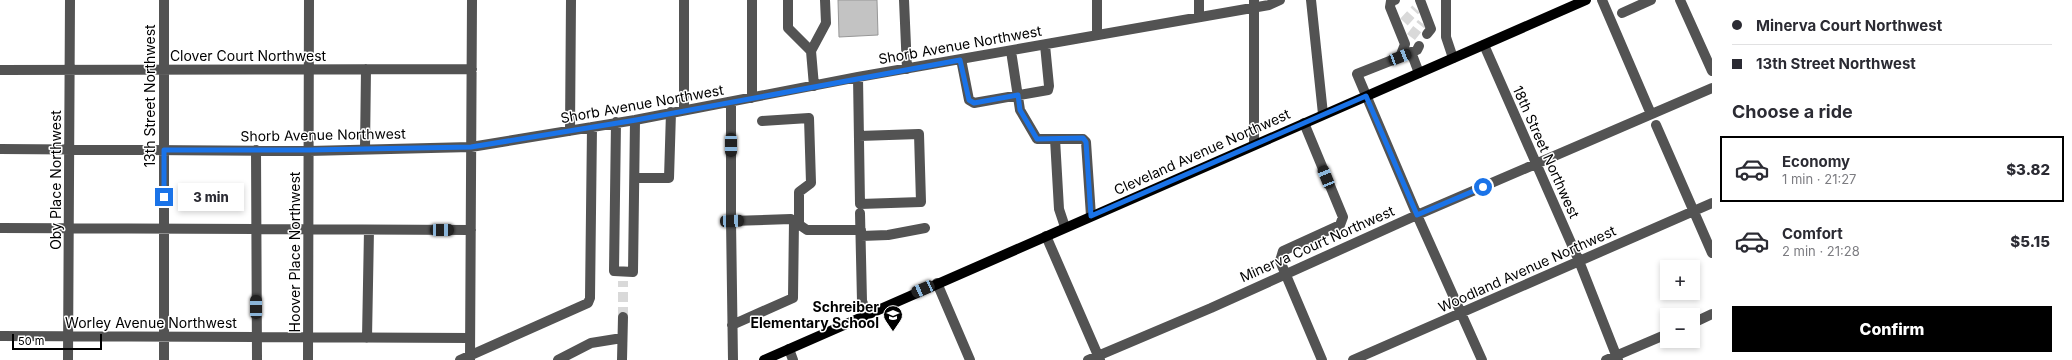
<!DOCTYPE html>
<html lang="en">
<head>
<meta charset="utf-8">
<style>
	:root { --surface:#fff; --page:#f7f7f7; --text:#2b2b33; --muted:#7c7c81; --line:#e1e1e2; --accent:#000 }
	body { margin:0; font-family:Inter,sans-serif; background:var(--page); color:var(--text); height:100vh; display:flex; flex-direction:column; font-size:15px; white-space:nowrap }
	* { box-sizing:border-box; margin:0 }
	p { font-size:13px; color:var(--muted) }
	.icon { flex:none; width:22px; height:22px; fill:none; stroke:currentColor; stroke-width:2; stroke-linecap:round; stroke-linejoin:round }
	.map { position:relative; flex:1; overflow:hidden }
	.panel { display:flex; flex-direction:column; background:var(--surface); width:360px }
	.panel>* { flex:none }
	.top-card { display:grid; align-content:center; height:88px; padding:0 20px; background:var(--surface) }
	.buttons { position:absolute; left:1660px; top:260px; display:grid; gap:8px }
	.buttons a { display:grid; place-items:center; width:40px; height:40px; border-radius:0px; background:var(--surface); box-shadow:0 2px 6px #0003; font-size:20px }
	.scale { position:absolute; left:12px; bottom:10px; width:90px; box-sizing:border-box; padding-left:4px; border:2px solid #000; border-top:0; font-size:11px; line-height:14px; white-space:nowrap; color:#000; -webkit-text-stroke:3px #fff; paint-order:stroke }
	.end { position:absolute; width:18px; height:18px; margin:-9px; border:5px solid #1a73e8; background:#fff; box-shadow:0 0 0 2px #fff }
	.from { border-radius:50% }
	.bubble { position:absolute; height:28px; border-radius:0px; background:var(--surface); box-shadow:0 2px 6px #0003; font-size:13px; font-weight:800; line-height:28px; text-align:center }
	.car { position:absolute; width:12px; height:24px; margin:-12px -6px; border-radius:5px; box-shadow:0 0 3px 1px #0007; background:linear-gradient(#222 24%,#8ab4d8 0 40%,#222 0 76%,#8ab4d8 0 86%,#222 0) }
	.top-card b { display:flex; align-items:center; gap:14px; height:38px; font-size:15px }
	.top-card b+b { border-top:1px solid var(--line) }
	.top-card i { width:10px; height:10px; background:var(--text) }
	ul { padding:0; list-style:none }
	li { display:flex; align-items:center; gap:12px; height:66px; margin:0 8px 6px; padding:0 12px; border:2px solid transparent; border-radius:0px }
	li div { flex:1 }
	li b { display:block; font-size:15px }
	li em { font-style:normal; font-weight:800 }
	li.current { border-color:var(--accent) }
	li>.icon { width:36px; height:36px; stroke-width:1.5 }
	h2 { padding:0 20px; font-size:18px; line-height:48px }
	.primary-button { display:flex; gap:8px; margin-top:auto; padding:8px 20px }
	.primary-button a { flex:1; height:46px; border-radius:0px; background:var(--accent); color:#fff; font-size:16px; font-weight:800; line-height:46px; text-align:center }
	main { display:flex; flex:1; min-height:0 }
	.map>svg:first-child { display:block }
	.building { fill:#c3c3c3; stroke:#979797 }
	.lines { fill:none; stroke-linecap:round; stroke-linejoin:round }
	.minor-tunnel { stroke:#d9d9d9; stroke-width:10; stroke-dasharray:10 5; stroke-linecap:butt }
	.minor { stroke:#535353; stroke-width:10 }
	.major { stroke:#000; stroke-width:10 }
	.route { stroke:#1a73e8; stroke-width:5 }
	.labels { text-anchor:middle; stroke-width:3; stroke-linejoin:round; paint-order:stroke }
	.street-label { font-size:14px; fill:#000; stroke:#fff }
	.poi-label { font-size:14px; font-weight:bold; fill:#000; stroke:#fff; text-anchor:end }
</style>
</head>
<body>
<main>
<div class="map">
<svg width="1712" height="360" viewBox="0 0 1712 360">
	<rect width="100%" height="100%" fill="#fff"/>
	<path class="building" d="M838,0H877L878,35L839,37Z"/>
	<g class="lines">
		<path class="minor-tunnel" d="M1404,22L1416,9
			M1411,37L1422,23
			M623,317V281"/>
		<path class="minor" d="M684,0V110
			M752,0V98
			M788,0V28L811,51
			M904,0L907,69
			M1199,0V17
			M1311,0L1323,114
			M1395,0L1391,1L1390,7L1405,44L1400,57L1357,74L1417,215L1482,360
			M1420,0L1431,29L1427,34
			M1446,0V37L1453,58
			M1602,0L1651,114
			M1680,0L1712,71
			M1622,13L1651,0
			M1097,35V0
			M1484,45L1579,261L1618,360
			M1011,51L1020,110L1037,139H1083L1086,142L1091,216
			M1411,52L1419,73
			M1400,57L1417,50L1419,46
			M961,59L969,100L974,103L1048,90L1049,86L1045,45
			M0,70L472,69
			M858,77L860,204L921,202L919,134L859,136
			M814,86L811,51L826,23L825,0
			M731,102V221L791,219L807,230H861
			M762,121L809,118L811,183L799,192V225
			M616,122L614,271L633,272L635,120
			M1304,123L1343,217L1340,225L1283,251L1280,261L1322,360
			M1656,125L1712,253
			M570,131L571,0
			M1055,139L1059,209L1065,227
			M1254,144V0
			M0,149L309,151L471,147L635,120L858,77L1269,5L1280,0
			M365,149L366,69
			M256,150L257,360
			M635,178H669L671,112
			M860,213L862,301L867,314
			M731,221L733,360
			M0,228L471,230
			M861,236L888,235L925,228
			M1046,236L1100,360
			M937,283L970,360
			M1693,323L1712,314
			M732,325L793,298L794,221
			M0,336L470,338
			M367,338L369,230
			M789,349L793,360
			M68,360L70,0
			M164,360V0
			M308,360L309,0
			M460,360L588,303L590,298L592,127
			M470,360L472,0
			M558,360L591,343L622,338
			M622,360L623,317
			M1088,360L1211,308L1417,215L1712,88
			M1353,360L1712,203
			M1606,360L1667,334"/>
		<path class="major" d="M764,360L1586,0"/>
	</g>
	<g class="lines">
		<path class="route" d="M164,197V150H309L471,147L636,120L960,60L969,100L974,103L1018,95L1020,110L1037,139L1083,138L1086,142L1091,216L1366,96L1417,215L1483,187"/>
	</g>
	<defs>
		<g id="school-pin" transform="scale(1)"><path d="M0 17L-7.5 6A9.5 9.5 0 1 1 7.5 6Z" fill="#000" stroke="#fff"/><path d="M0-5L7-2L0 1L-7-2ZM-4 1L0 2.5L4 1V4Q0 6-4 4Z" fill="#fff"/></g>
	</defs>
	<g fill-rule="evenodd">
		<use href="#school-pin" x="893" y="315"/>
	</g>
	<g class="labels">
		<g class="street-label">
			<text transform="translate(960 45) rotate(-10)" y="5">Shorb Avenue Northwest</text>
			<text x="248" y="61">Clover Court Northwest</text>
			<text transform="translate(150 96) rotate(-90)" y="5">13th Street Northwest</text>
			<text transform="translate(642 104) rotate(-10)" y="5">Shorb Avenue Northwest</text>
			<text transform="translate(323 135) rotate(-1)" y="5">Shorb Avenue Northwest</text>
			<text transform="translate(1202 152) rotate(-24)" y="5">Cleveland Avenue Northwest</text>
			<text transform="translate(1546 152) rotate(66)" y="5">18th Street Northwest</text>
			<text transform="translate(56 180) rotate(-90)" y="5">Oby Place Northwest</text>
			<text transform="translate(1317 244) rotate(-24)" y="5">Minerva Court Northwest</text>
			<text transform="translate(295 252) rotate(-90)" y="5">Hoover Place Northwest</text>
			<text transform="translate(1527 269) rotate(-24)" y="5">Woodland Avenue Northwest</text>
			<text x="151" y="328">Worley Avenue Northwest</text>
		</g>
		<g class="poi-label">
			<text x="879" y="312">Schreiber<tspan x="879" dy="16">Elementary School</tspan></text>
		</g>
	</g>
</svg>
<div class="buttons">
<a>+</a>
<a>−</a>
</div>
<div class="scale">50 m</div>
<i class="end from" style="left:1483px;top:187px"></i>
<i class="end" style="left:164px;top:197px"></i>
<div class="bubble" style="left:178px;top:183px;width:66px">3 min</div>
<i class="car" style="left:1400px;top:57px;rotate:69deg"></i>
<i class="car" style="left:731px;top:145px;rotate:180deg"></i>
<i class="car" style="left:1326px;top:177px;rotate:338deg"></i>
<i class="car" style="left:732px;top:221px;rotate:88deg"></i>
<i class="car" style="left:442px;top:230px;rotate:90deg"></i>
<i class="car" style="left:923px;top:289px;rotate:246deg"></i>
<i class="car" style="left:256px;top:307px;rotate:0deg"></i>
</div>
<section class="panel">
<div class="top-card">
<b><i class="from"></i>Minerva Court Northwest</b>
<b><i></i>13th Street Northwest</b>
</div>
<h2>Choose a ride</h2>
<ul>
<li class="current"><svg class="icon" aria-label="car" viewBox="0 0 24 24"><path d="M5 17H2v-5l4-1 3-4h7l3 4 3 1v5h-3M9 17h6M6 11h13"/><circle cx="7" cy="17" r="2"/><circle cx="17" cy="17" r="2"/></svg><div><b>Economy</b><p>1 min · 21:27</p></div><em>$3.82</em></li>
<li><svg class="icon" aria-label="car" viewBox="0 0 24 24"><path d="M5 17H2v-5l4-1 3-4h7l3 4 3 1v5h-3M9 17h6M6 11h13"/><circle cx="7" cy="17" r="2"/><circle cx="17" cy="17" r="2"/></svg><div><b>Comfort</b><p>2 min · 21:28</p></div><em>$5.15</em></li>
</ul>
<div class="primary-button"><a>Confirm</a></div>
</section>
</main>
</body>
</html>
